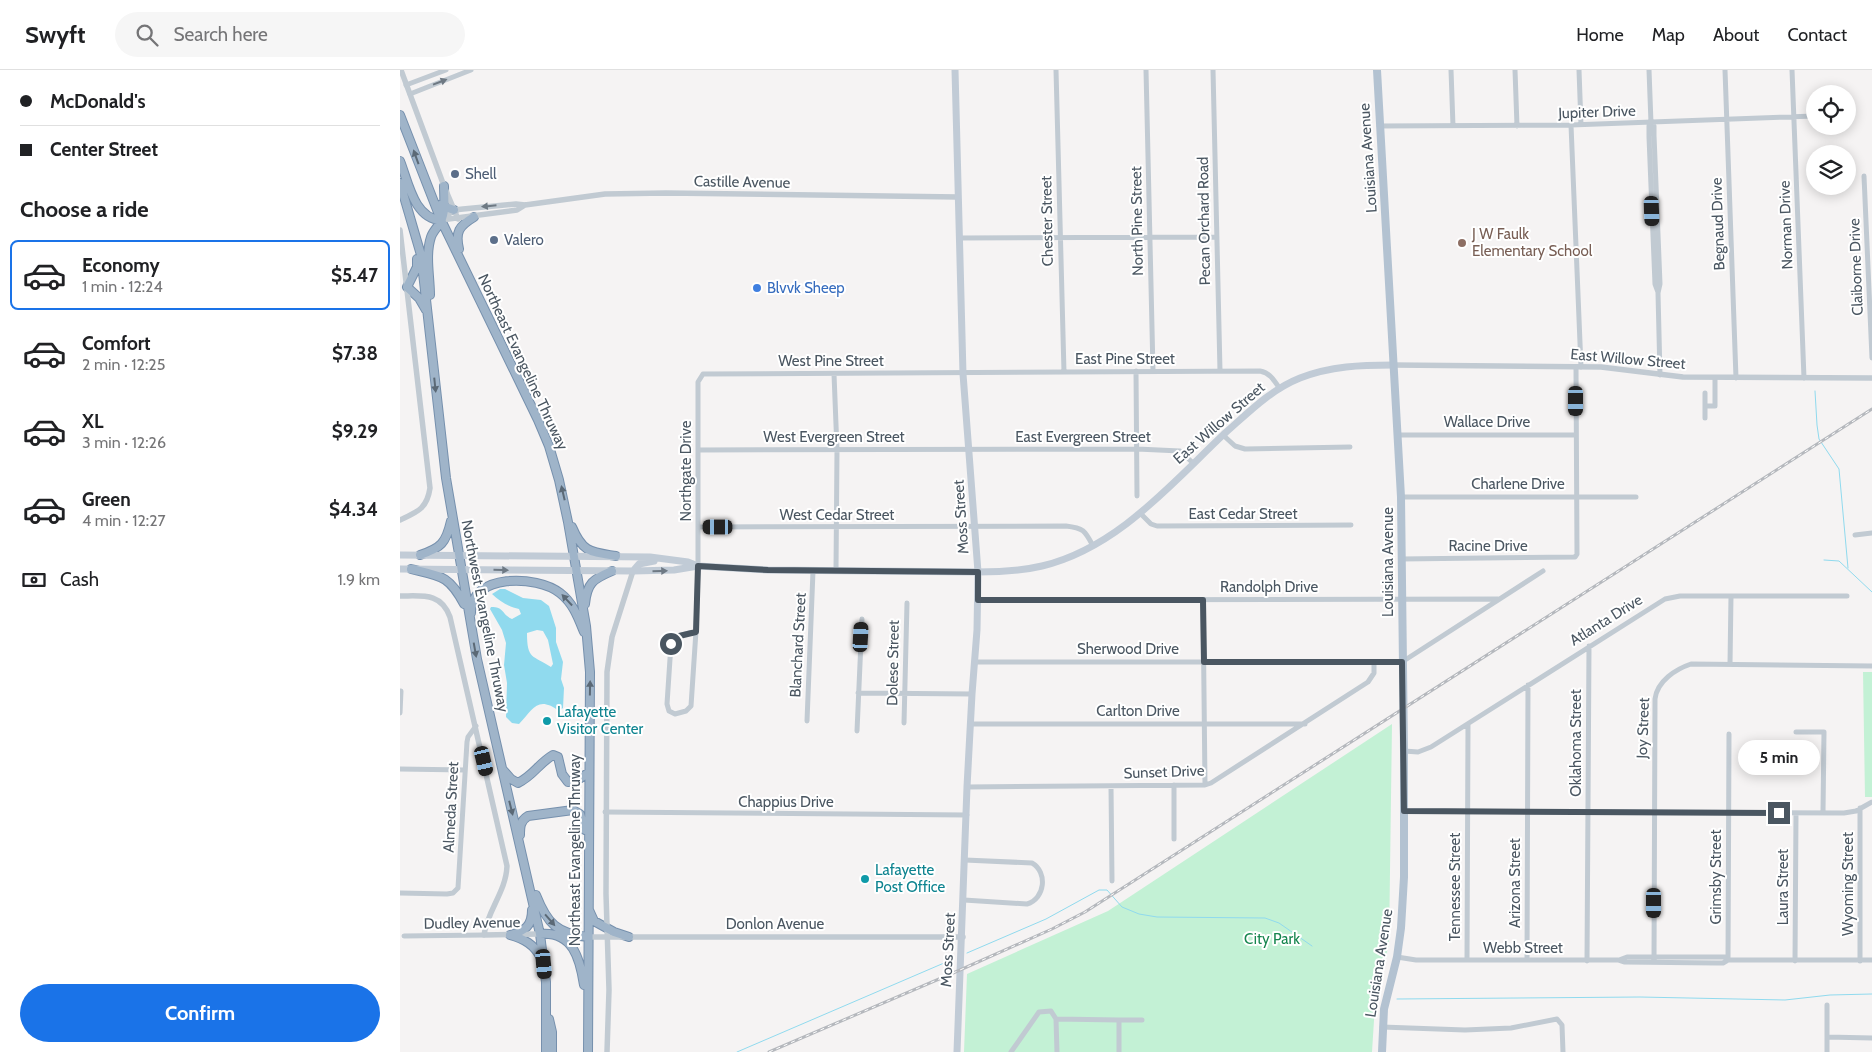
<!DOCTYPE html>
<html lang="en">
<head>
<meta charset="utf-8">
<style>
	:root { --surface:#fff; --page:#f6f6f6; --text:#202124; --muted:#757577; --line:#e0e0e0; --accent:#1a73e8 }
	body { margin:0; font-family:Cabin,sans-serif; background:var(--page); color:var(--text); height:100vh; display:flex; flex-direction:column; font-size:19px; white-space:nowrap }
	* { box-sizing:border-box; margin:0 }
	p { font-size:16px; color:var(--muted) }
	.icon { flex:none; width:28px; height:28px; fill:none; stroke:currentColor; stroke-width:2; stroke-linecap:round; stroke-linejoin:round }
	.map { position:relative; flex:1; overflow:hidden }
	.panel { display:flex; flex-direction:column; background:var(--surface); width:400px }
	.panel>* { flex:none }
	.top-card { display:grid; align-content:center; height:110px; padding:0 20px; background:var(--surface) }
	.tools { position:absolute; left:1406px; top:15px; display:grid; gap:10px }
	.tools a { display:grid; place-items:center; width:50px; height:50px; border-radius:50%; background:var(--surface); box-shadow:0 2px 12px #0003; font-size:25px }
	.end { position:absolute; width:22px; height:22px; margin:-11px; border:6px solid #4a5661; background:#fff; box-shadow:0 0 0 2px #fff }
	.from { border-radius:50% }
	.bubble { position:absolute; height:35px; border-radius:18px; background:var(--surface); box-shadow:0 2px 12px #0003; font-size:16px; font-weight:800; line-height:35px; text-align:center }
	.car { position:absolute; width:15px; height:30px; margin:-15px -8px; border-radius:6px; box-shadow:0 0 4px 1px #0007; background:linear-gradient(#222 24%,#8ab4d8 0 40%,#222 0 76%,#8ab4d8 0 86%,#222 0) }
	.top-card b { display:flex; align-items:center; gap:18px; height:48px; font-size:19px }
	.top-card b+b { border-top:1px solid var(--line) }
	.top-card i { width:12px; height:12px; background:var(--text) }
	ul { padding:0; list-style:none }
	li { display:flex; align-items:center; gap:15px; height:70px; margin:0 10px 8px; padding:0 10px; border:2px solid transparent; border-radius:8px }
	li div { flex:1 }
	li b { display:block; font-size:19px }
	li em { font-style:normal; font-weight:800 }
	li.current { border-color:var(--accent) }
	li>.icon { width:45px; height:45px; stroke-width:1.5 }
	h2 { padding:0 20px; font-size:22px; line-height:60px }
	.pay { display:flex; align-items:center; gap:12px; height:55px; padding:0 20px; font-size:19px }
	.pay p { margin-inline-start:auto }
	.action { display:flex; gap:10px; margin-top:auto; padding:10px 20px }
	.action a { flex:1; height:58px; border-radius:30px; background:var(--accent); color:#fff; font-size:20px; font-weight:800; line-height:58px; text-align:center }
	header { display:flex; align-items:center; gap:30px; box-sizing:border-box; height:70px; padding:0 25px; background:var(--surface); border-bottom:1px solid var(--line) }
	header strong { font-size:24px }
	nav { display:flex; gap:28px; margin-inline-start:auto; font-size:18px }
	.search { width:350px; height:45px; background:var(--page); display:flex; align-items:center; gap:12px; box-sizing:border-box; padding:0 18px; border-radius:28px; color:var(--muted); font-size:19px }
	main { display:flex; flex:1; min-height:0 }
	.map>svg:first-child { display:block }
	.green { fill:#c3f1d5 }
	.water { fill:#90daee; fill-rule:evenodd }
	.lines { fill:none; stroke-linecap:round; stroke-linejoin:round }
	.stream { stroke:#90daee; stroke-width:1 }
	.trunk-casing { stroke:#7690ad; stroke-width:10 }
	.minor { stroke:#c1cad2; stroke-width:5 }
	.tertiary { stroke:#c1cad2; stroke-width:5.5 }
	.secondary { stroke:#c1cbd6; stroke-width:7 }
	.primary { stroke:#b3c2d1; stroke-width:8 }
	.trunk { stroke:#9fb4c9; stroke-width:8 }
	.rail-casing { stroke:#b5b8bd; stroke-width:3 }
	.rail { stroke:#fff; stroke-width:1; stroke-dasharray:4; stroke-linecap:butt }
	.oneway { fill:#6e7983 }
	.oneway2 { fill:#5b6976 }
	.oneway3 { fill:#6e7984 }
	.route { stroke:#4a5661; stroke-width:6 }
	.service-dot { fill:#5c6f8a; stroke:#fff; stroke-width:2 }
	.education-dot { fill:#8d6e63; stroke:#fff; stroke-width:2 }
	.shop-dot { fill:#3f7fe0; stroke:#fff; stroke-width:2 }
	.culture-dot { fill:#0f9aa8; stroke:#fff; stroke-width:2 }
	.labels { text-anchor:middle; stroke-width:4; stroke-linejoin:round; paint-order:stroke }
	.street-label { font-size:15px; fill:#4a5661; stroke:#fff }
	.service-label { font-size:15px; fill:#4e5e75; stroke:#fff; text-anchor:start }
	.education-label { font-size:15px; fill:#785e54; stroke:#fff; text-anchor:start }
	.shop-label { font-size:15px; fill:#366cbe; stroke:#fff; text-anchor:start }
	.culture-label { font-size:15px; fill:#0d838f; stroke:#fff; text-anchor:start }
	.park-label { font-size:15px; fill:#17864f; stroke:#fff }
</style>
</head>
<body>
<header>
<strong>Swyft</strong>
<div class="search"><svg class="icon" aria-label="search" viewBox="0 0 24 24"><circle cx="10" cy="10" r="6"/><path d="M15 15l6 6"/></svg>Search here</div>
<nav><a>Home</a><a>Map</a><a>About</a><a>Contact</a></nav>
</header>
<main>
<section class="panel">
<div class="top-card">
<b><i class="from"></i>McDonald's</b>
<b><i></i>Center Street</b>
</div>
<h2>Choose a ride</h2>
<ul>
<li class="current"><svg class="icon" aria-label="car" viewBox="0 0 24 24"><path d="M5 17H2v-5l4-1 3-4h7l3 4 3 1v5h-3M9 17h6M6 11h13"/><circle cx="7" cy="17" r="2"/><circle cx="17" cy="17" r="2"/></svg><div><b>Economy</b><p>1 min · 12:24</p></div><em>$5.47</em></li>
<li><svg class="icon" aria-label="car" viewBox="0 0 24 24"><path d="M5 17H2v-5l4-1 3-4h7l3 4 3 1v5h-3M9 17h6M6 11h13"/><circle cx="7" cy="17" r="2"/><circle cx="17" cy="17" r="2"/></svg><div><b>Comfort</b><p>2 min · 12:25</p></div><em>$7.38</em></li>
<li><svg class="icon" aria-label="car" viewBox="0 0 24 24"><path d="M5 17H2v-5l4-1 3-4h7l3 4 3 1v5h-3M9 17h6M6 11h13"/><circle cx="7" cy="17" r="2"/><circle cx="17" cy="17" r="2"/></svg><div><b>XL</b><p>3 min · 12:26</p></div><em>$9.29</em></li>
<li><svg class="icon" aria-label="car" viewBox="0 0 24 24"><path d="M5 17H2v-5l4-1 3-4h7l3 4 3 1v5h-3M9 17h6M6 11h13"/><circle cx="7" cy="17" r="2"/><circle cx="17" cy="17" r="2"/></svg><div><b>Green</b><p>4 min · 12:27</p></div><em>$4.34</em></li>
</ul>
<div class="pay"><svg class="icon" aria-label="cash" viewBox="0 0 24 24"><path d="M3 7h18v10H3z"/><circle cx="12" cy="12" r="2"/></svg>Cash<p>1.9 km</p></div>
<div class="action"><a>Confirm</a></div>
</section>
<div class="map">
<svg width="1472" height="982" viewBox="0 0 1472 982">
	<rect width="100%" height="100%" fill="#f5f3f3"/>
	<path class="green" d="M1463,602H1472V727H1465Z
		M992,654L989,875L976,919L972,982H564L567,904L708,841Z"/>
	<path class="water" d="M100,519H105L123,528L141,530L149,536L156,558V572L163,592L161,609L164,618L163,638L159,641C137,625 133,640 119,654L112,653L106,647L107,613L104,595L106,573L102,560L90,539L91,537C105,537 101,544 112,549L121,544L119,539C109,537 99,531 92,524ZM137,560L143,561L148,570L153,594L151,597C133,585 127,590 127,563Z"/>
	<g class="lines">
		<path class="stream" d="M1415,321L1417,355L1419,369L1439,399L1448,498
			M1424,490L1439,491L1472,522
			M567,883L646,849L699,820H707L722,837L739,844L757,847L865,848L879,853L912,876
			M997,929L1240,927L1385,930L1430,925L1472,924
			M337,982L551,890"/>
		<g class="trunk-casing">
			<path id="trunk" d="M0,45L41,150L138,350L149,376L159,410L168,452L186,556L190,602L188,982
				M0,91C8,111 14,149 41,150
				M0,113L21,185L46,408L77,589L140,864L146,912V982
				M40,135L54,140
				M59,179C55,162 59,156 74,147
				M17,189V197L7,217L19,228L26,240
				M30,225C30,207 25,185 31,167C33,161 38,157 41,151C46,141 44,127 44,116
				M172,457C183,483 191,482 216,486
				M20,485C41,478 46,473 51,451
				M11,499C40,506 49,505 64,534
				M185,534C187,513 193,509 212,501
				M71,543C70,503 137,505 160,523C173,533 178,547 184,562
				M103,700L111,709L118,713C134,705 138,694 153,685L158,687L162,704L168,712L176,711L188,703
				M120,765C120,757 120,751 128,746L173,740L180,744L185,760
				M136,825C147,853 157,864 188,867
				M189,840L194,851L214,862L229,867
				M140,864C173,861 180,889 184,915
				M110,865C125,861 132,856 132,840
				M110,865C124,869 134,874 141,888
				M149,949L152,962V982"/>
		</g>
		<path class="minor" d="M656,0L664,302
			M746,0L753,301
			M813,0L820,301
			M1051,0L1053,56
			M1115,0L1117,56
			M1179,0L1181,55
			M1249,0L1251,53L1254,56V65L1260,214L1258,223L1260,305
			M1325,0L1336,308
			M1392,0L1404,308
			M6,15L46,0
			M10,24L71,0
			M1251,53L1249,56V67L1255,214L1258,222
			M1171,55L1181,297
			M979,56L1171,55L1415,46
			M1464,106L1472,288
			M560,168L817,167
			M736,301L737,426
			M434,304L437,380L436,501
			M1305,323V336H1315V308
			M1305,336V348
			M823,365L835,376L845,379L950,377
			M997,365H1176
			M298,380L737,379L780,381L793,393
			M1001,427H1236
			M740,443L751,454L757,456L951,455
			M299,457L666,456C684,458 685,461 693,476
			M1455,465L1472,463
			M1001,489L1175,487L1177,484L1176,297
			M578,530L1098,529
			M803,530L805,715
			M296,561L298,496V312L303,304L860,301C870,303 874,310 880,319
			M296,561L291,636L286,641L275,644L269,641L267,634L271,574L275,567Z
			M574,592H1002L1143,501
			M1330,594L1331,526
			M458,623L572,624
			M0,643L1,621
			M407,651L413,501
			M504,653L507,533
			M570,654H905
			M457,661L462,549
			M1396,662H1424L1423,743
			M1004,681L1018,682L1031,677L1265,529L1280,526H1447
			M0,699L65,700
			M711,716L712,811
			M567,717L805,715L811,713L968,612L974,603V592
			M1004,741L1444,743L1456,741L1472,732
			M205,742L567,745
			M774,769V715
			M0,823L47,824L53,823L58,818L67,672L68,667L76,656
			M564,830L627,834C645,829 648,802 632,793L565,790
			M4,866L84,865
			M997,887L1016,890H1218L1224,892L1316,893H1323L1328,890H1472
			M1067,890L1068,654
			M1127,890L1128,615
			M1219,890L1227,887H1325L1328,890
			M1328,890L1329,664
			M1187,891L1189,576
			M1395,891L1396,743
			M1460,891V738
			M1254,892L1255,629C1257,611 1276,599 1291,594L1472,596
			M1427,935V982
			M719,950H742
			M982,957L1065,960L1111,958L1157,949L1162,955L1163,982
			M1427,967L1472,968
			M611,982L639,942L651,941L656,949
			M657,982L656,949L719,950V982"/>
		<path class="tertiary" d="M1,0L44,116L58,149
			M41,150L54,140L63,139L116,134L125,135L205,124L266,123L558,127
			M41,150L117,140L125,135
			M0,160L30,418C27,439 17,442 0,450
			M993,295L1201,297L1283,307L1472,308
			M0,526C22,526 41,522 50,547L107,796C106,822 87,841 84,865L140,864
			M188,867H563
			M207,982L209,920L206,824L207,602L212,567L233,501"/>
		<path class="secondary" d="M555,0L563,304L578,502L577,560L572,624L567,717L557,982
			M0,485L250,487L288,492L298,496L368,500L578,502C600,502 621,501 642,496C717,478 770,415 824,364C848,343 870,320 900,308C931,296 961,295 993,295
			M0,499L233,501L274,500L298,496
			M233,501L239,494L254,491"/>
		<path class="primary" d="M977,0L1001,427L1004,681V807L1001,858L997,887L984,939L982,982"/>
		<use href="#trunk" class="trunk"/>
		<g class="rail-casing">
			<path id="rail" d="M369,982L560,900L652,859L685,842L1472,339"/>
		</g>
		<use href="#rail" class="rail"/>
	</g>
	<defs><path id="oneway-solid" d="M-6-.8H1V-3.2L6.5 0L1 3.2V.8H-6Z" transform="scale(1.25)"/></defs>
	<g class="oneway">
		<use href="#oneway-solid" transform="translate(40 12) rotate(-21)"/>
		<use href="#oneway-solid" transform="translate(89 136) rotate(174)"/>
	</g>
	<g class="oneway2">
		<use href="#oneway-solid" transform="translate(16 87) rotate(-110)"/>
		<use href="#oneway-solid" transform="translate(35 315) rotate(84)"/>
		<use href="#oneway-solid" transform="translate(163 423) rotate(-103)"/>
		<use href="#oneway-solid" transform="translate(167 530) rotate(-133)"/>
		<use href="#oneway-solid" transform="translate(75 580) rotate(80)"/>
		<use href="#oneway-solid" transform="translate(190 618) rotate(-89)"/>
		<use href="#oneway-solid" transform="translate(111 738) rotate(76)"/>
		<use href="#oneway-solid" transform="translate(150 850) rotate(49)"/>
	</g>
	<g class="oneway3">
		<use href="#oneway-solid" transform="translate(101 500) rotate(1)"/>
		<use href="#oneway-solid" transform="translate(260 501) rotate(-2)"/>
	</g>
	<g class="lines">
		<path class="route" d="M271,574L275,567L296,562L298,496L368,500L578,502V530H803L804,592H1002L1004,741L1379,743"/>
	</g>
	<g class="service-dot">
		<circle cx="55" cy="104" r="5"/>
		<circle cx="94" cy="170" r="5"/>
	</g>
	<circle class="education-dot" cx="1062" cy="173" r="5"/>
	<circle class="shop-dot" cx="357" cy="218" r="5"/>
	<g class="culture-dot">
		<circle cx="147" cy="651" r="5"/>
		<circle cx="465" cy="809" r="5"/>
	</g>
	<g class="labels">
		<g class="street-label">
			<text transform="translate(1197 42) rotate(-2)" y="5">Jupiter Drive</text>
			<text transform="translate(968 88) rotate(-94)" y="5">Louisiana Avenue</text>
			<text transform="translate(342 112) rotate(1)" y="5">Castille Avenue</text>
			<text transform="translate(647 151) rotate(-91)" y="5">Chester Street</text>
			<text transform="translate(737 151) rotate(-91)" y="5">North Pine Street</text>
			<text transform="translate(804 151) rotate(-91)" y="5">Pecan Orchard Road</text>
			<text transform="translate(1318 154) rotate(-92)" y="5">Begnaud Drive</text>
			<text transform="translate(1386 155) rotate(-92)" y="5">Norman Drive</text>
			<text transform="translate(1456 197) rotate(-92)" y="5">Claiborne Drive</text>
			<text x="725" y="294">East Pine Street</text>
			<text transform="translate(1228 289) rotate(5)" y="5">East Willow Street</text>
			<text x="431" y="296">West Pine Street</text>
			<text transform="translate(123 292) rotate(65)" y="5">Northeast Evangeline Thruway</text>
			<text x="1087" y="357">Wallace Drive</text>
			<text transform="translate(819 353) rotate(-41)" y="5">East Willow Street</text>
			<text x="434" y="372">West Evergreen Street</text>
			<text x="683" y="372">East Evergreen Street</text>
			<text transform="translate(286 401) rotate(-90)" y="5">Northgate Drive</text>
			<text x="1118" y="419">Charlene Drive</text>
			<text x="843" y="449">East Cedar Street</text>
			<text x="437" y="450">West Cedar Street</text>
			<text transform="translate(561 447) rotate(-94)" y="5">Moss Street</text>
			<text x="1088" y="481">Racine Drive</text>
			<text transform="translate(988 492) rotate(-90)" y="5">Louisiana Avenue</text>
			<text x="869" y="522">Randolph Drive</text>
			<text transform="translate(85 546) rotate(79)" y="5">Northwest Evangeline Thruway</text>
			<text transform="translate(1206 550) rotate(-32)" y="5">Atlanta Drive</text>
			<text transform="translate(398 575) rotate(-87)" y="5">Blanchard Street</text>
			<text x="728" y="584">Sherwood Drive</text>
			<text transform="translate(493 593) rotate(-89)" y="5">Dolese Street</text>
			<text x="738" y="646">Carlton Drive</text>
			<text transform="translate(1243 658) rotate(-88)" y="5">Joy Street</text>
			<text transform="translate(1176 673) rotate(-90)" y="5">Oklahoma Street</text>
			<text transform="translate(764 702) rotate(-2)" y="5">Sunset Drive</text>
			<text x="386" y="737">Chappius Drive</text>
			<text transform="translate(51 737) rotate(-87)" y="5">Almeda Street</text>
			<text transform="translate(175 780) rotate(-90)" y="5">Northeast Evangeline Thruway</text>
			<text transform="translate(1316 807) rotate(-90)" y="5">Grimsby Street</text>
			<text transform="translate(1115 813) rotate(-90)" y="5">Arizona Street</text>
			<text transform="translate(1448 814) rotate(-90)" y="5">Wyoming Street</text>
			<text transform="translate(1055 817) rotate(-90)" y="5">Tennessee Street</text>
			<text transform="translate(1383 817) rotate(-90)" y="5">Laura Street</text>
			<text transform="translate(72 853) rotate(-1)" y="5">Dudley Avenue</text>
			<text x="375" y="859">Donlon Avenue</text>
			<text x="1123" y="883">Webb Street</text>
			<text transform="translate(548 880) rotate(-87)" y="5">Moss Street</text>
			<text transform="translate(979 893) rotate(-81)" y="5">Louisiana Avenue</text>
		</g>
		<g class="service-label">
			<text x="65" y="109">Shell</text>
			<text x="104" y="175">Valero</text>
		</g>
		<g class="education-label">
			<text x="1072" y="169">J W Faulk<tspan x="1072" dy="17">Elementary School</tspan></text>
		</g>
		<g class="shop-label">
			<text x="367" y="223">Blvvk Sheep</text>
		</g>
		<g class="culture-label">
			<text x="157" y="647">Lafayette<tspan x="157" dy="17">Visitor Center</tspan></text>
			<text x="475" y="805">Lafayette<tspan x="475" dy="17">Post Office</tspan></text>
		</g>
		<g class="park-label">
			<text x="872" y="874">City Park</text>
		</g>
	</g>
</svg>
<div class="tools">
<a><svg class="icon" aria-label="locate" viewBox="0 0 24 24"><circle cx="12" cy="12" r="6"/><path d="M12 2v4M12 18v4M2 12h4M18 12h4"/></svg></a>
<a><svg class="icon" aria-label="layers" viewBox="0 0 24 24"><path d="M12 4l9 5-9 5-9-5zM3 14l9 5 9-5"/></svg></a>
</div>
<i class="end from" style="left:271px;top:574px"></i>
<i class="end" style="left:1379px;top:743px"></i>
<div class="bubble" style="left:1338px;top:670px;width:82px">5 min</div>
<i class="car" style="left:1252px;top:141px;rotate:178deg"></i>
<i class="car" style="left:1176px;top:331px;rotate:180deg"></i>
<i class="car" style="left:318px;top:457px;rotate:270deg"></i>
<i class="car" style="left:461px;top:567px;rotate:3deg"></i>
<i class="car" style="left:84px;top:691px;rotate:167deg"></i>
<i class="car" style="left:1254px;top:833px;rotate:180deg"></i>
<i class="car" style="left:144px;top:894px;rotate:175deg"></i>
</div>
</main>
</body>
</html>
